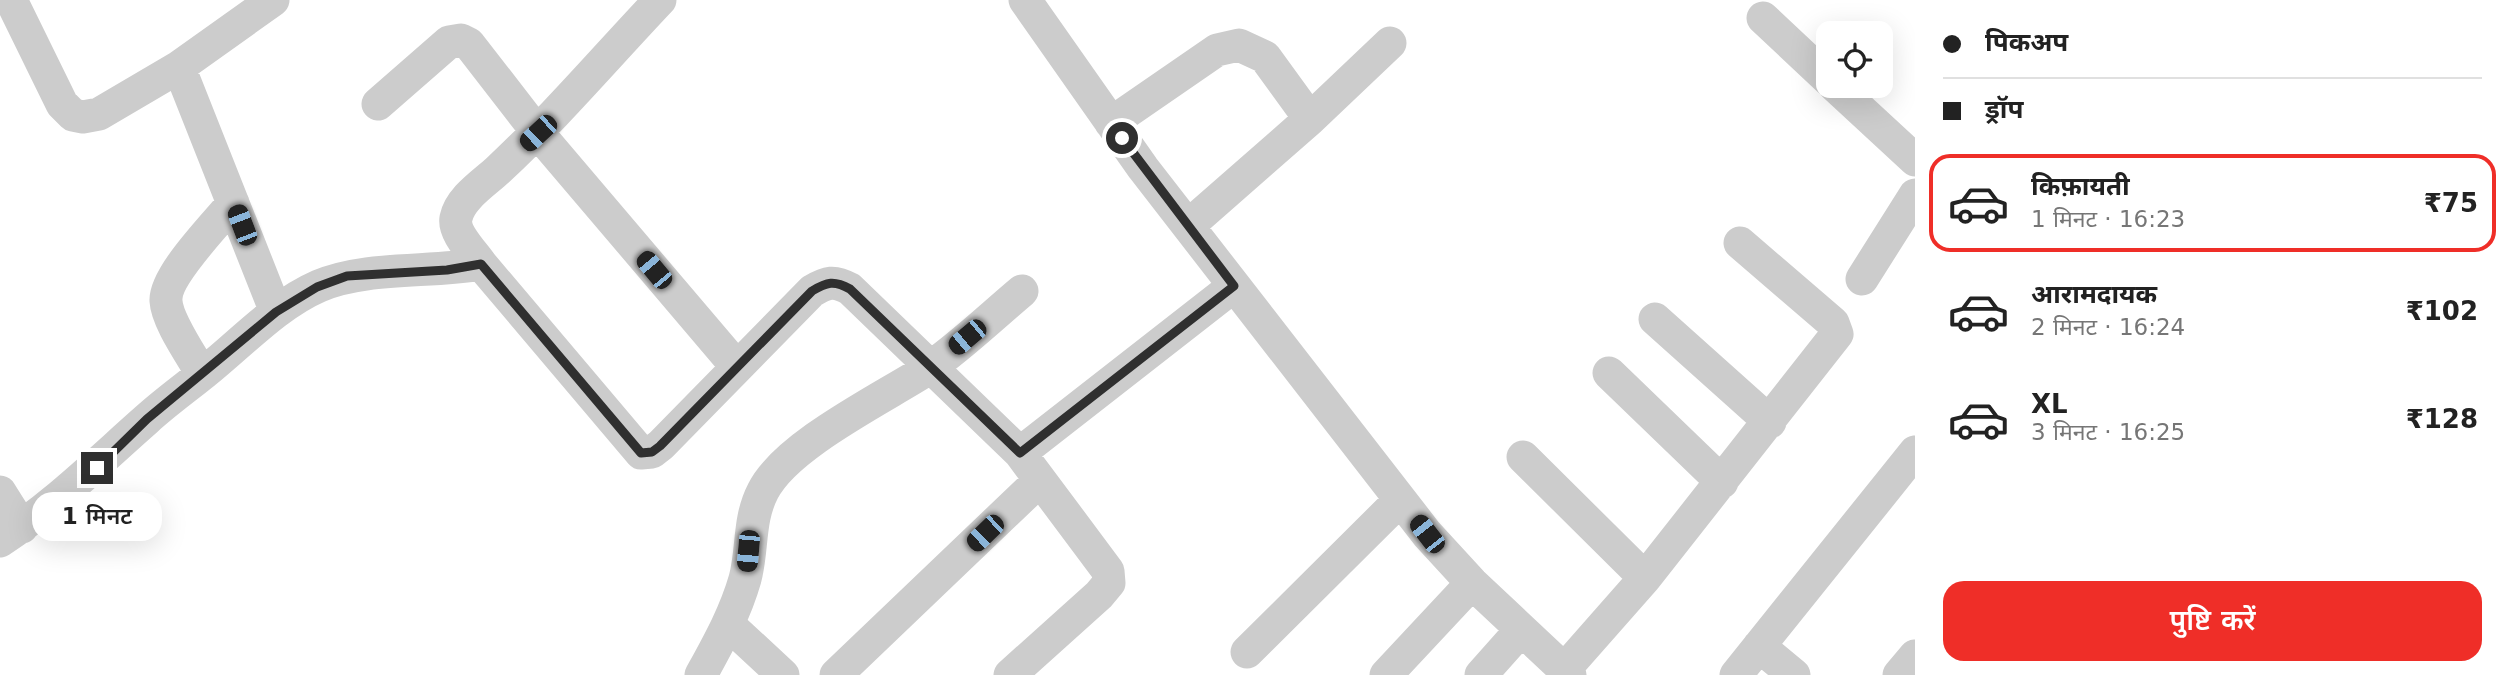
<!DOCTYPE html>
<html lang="hi">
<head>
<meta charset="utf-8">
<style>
	:root { --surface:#fff; --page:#f6f6f6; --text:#222; --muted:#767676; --line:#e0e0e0; --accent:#ef2e28 }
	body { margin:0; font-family:"DejaVu Sans","Noto Sans Devanagari",sans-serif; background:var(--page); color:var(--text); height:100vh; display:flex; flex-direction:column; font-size:26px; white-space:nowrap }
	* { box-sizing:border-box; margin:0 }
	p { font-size:23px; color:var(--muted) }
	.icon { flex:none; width:38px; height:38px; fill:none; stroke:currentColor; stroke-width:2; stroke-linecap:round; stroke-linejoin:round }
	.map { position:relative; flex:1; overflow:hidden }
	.sheet { display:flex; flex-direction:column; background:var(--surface); width:595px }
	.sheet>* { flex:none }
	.hud { display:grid; align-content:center; height:154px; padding:0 28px; background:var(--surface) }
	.tools { position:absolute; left:1816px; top:21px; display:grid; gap:14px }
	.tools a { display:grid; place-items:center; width:77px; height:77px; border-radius:14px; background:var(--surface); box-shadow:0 7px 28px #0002; font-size:35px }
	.end { position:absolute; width:32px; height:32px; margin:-16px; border:9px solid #2f2f2f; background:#fff; box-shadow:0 0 0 4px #fff }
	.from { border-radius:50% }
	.bubble { position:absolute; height:49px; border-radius:21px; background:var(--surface); box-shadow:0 7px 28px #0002; font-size:23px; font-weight:600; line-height:49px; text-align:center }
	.car { position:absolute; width:21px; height:42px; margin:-21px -10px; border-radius:9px; box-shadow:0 0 5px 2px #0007; background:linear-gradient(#222 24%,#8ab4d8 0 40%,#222 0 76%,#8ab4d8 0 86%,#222 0) }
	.hud b { display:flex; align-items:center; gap:24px; height:66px; font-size:26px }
	.hud b+b { border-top:2px solid var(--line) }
	.hud i { width:18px; height:18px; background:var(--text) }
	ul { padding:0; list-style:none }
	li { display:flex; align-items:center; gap:21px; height:98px; margin:0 14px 10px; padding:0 14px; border:4px solid transparent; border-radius:21px }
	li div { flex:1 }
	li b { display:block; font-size:26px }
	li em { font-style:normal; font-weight:600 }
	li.active { border-color:var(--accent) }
	li>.icon { width:63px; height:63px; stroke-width:1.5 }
	.button { display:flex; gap:14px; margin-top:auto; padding:14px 28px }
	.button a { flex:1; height:80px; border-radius:21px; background:var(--accent); color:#fff; font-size:28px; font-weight:600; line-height:80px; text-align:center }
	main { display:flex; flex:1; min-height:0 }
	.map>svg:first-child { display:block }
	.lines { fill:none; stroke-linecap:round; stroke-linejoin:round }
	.minor { stroke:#ccc; stroke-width:33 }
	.route { stroke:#2f2f2f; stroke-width:9 }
</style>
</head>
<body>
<main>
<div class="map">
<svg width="1915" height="675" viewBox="0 0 1915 675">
	<rect width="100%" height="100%" fill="#fff"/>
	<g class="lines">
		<path class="minor" d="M11,0L62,104L73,115L83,117L99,114L179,67L273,0
			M660,0C606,57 555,117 498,170C484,183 460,198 456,218C453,233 473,252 481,264L641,453L652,452L661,445L812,291C827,282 834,280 850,289L1020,453L1108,571L1109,583L1099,595L1010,675
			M1025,0L1143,168L1427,534L1472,583L1570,675
			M1763,18L1829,80
			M179,67L276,312
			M1835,86L1915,160
			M378,104L449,42L461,40L469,44L538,133L737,367
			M1111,123L1217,50L1239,45L1265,57L1310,119
			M1188,226L1310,119L1390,43
			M1862,279L1915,195
			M1655,319L1770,422
			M1609,373L1722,482
			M202,374C192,356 167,321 166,301C164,276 217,223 233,203
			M1020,453L1234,286
			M1523,457L1645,578
			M0,492L22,527
			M0,541C56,504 97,463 147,419C169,399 194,382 217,362C248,336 280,303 319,286C366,266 430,273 481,264
			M729,625L783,675
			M1759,646L1794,675
			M1247,652L1400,500
			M1564,670L1645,578L1837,334L1833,323L1740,243
			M701,675C718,644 735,614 745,579C753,549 748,520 763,491C786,445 883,398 928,369C961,346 991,317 1022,291
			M836,675L1040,480
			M1386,675L1472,583
			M1481,675L1521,630
			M1736,675L1915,452
			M1899,675L1915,656"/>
	</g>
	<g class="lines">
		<path class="route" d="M97,468L147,419L276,312L317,287L347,276L447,270L481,264L641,453L652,452L660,446L812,291C827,282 834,280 850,289L1020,453L1234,286L1122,138"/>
	</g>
</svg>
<div class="tools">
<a><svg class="icon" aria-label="locate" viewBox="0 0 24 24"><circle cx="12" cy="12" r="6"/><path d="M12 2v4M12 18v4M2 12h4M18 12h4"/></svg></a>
</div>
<i class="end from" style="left:1122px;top:138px"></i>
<i class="end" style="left:97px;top:468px"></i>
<div class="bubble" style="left:32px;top:492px;width:130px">1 मिनट</div>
<i class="car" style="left:538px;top:133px;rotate:227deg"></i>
<i class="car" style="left:242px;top:225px;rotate:339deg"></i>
<i class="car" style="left:654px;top:270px;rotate:320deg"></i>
<i class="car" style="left:967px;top:337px;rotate:230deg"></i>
<i class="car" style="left:985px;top:533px;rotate:226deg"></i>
<i class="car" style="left:1427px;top:534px;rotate:322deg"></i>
<i class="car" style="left:748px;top:551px;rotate:185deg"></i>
</div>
<section class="sheet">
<div class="hud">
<b><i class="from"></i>पिकअप</b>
<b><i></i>ड्रॉप</b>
</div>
<ul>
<li class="active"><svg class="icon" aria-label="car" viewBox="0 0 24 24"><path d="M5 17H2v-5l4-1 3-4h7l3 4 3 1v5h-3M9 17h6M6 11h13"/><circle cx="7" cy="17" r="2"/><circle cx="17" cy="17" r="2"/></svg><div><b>किफ़ायती</b><p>1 मिनट · 16:23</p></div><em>₹75</em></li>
<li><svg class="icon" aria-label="car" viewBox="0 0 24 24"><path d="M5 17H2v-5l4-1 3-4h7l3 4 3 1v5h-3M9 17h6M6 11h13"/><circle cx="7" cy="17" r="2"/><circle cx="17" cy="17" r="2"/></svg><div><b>आरामदायक</b><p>2 मिनट · 16:24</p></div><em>₹102</em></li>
<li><svg class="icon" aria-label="car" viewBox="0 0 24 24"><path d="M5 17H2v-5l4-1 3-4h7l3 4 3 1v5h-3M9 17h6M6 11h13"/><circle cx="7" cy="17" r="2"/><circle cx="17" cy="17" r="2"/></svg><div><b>XL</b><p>3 मिनट · 16:25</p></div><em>₹128</em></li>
</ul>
<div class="button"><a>पुष्टि करें</a></div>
</section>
</main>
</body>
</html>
